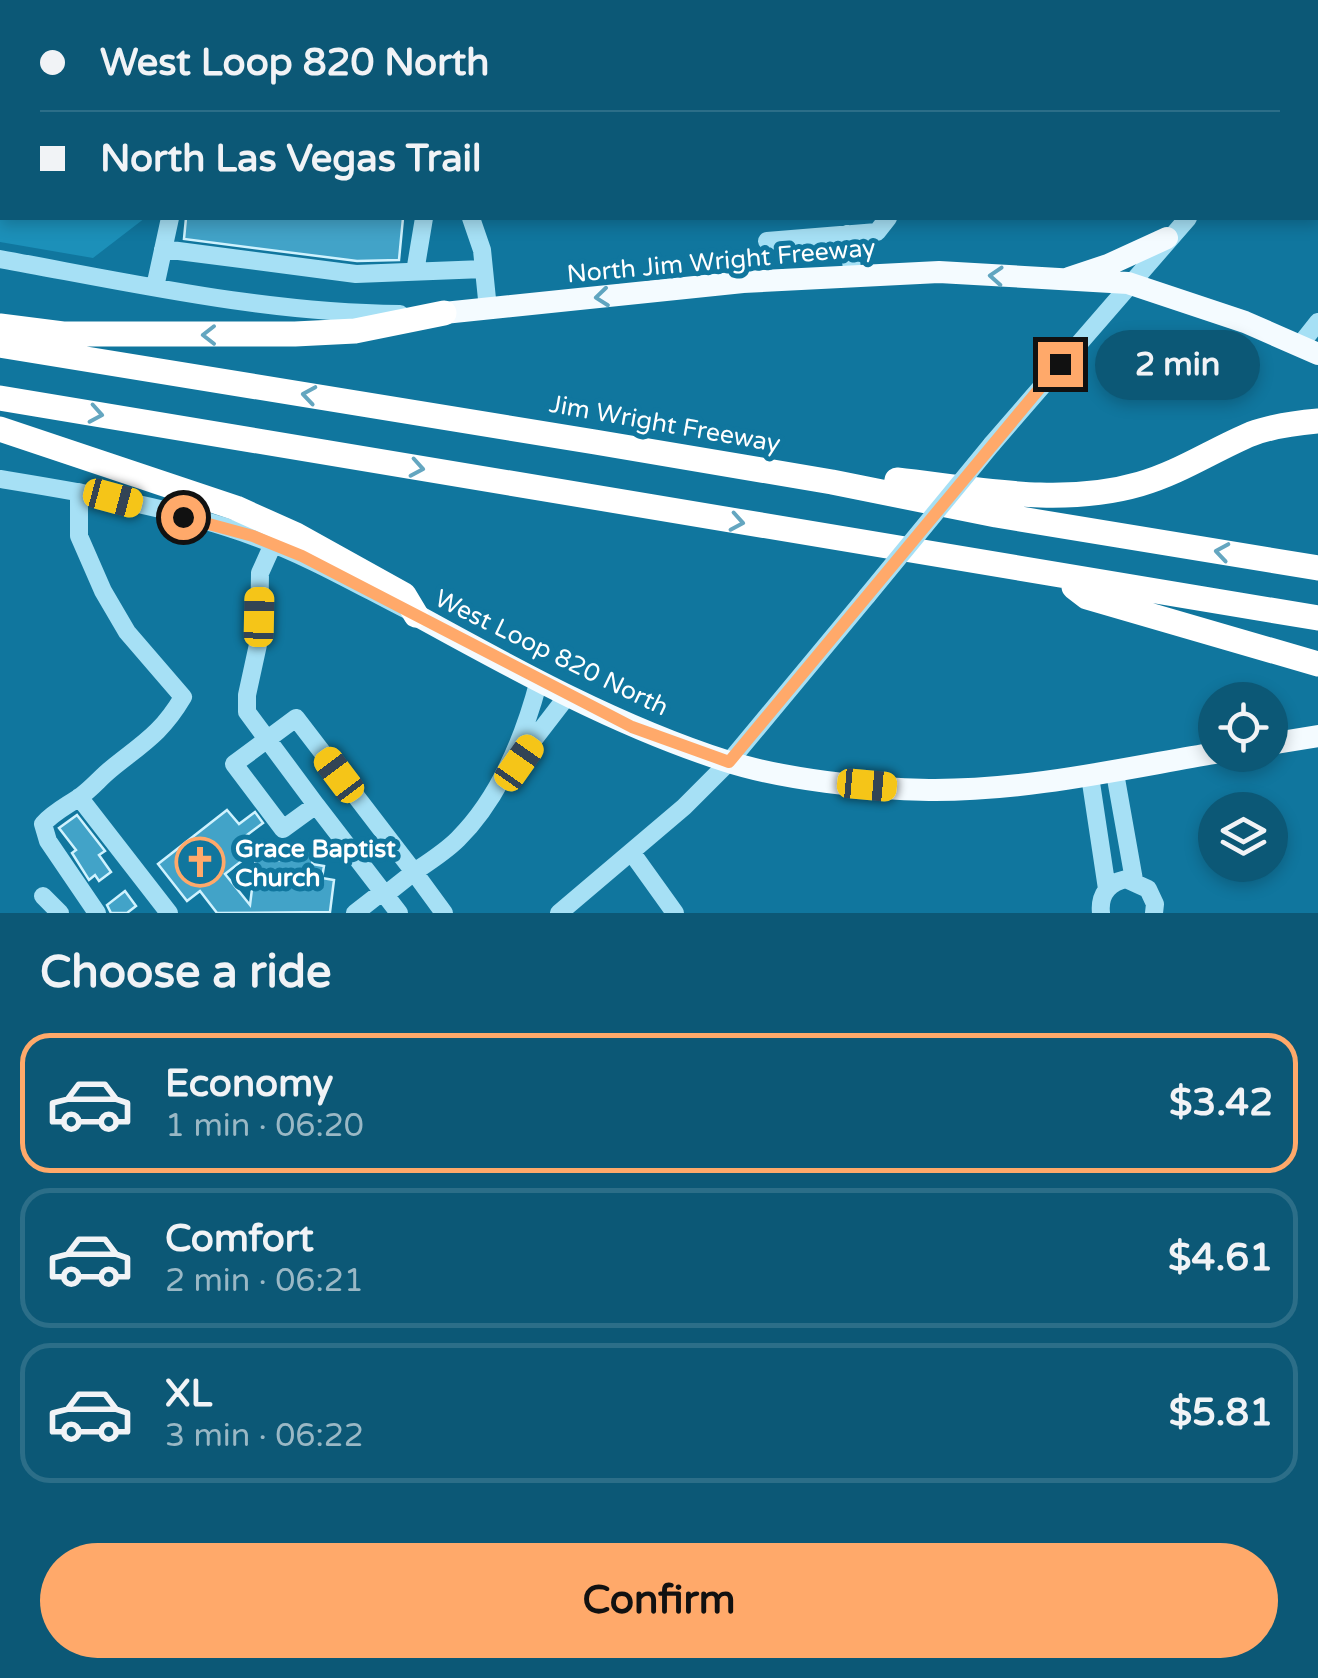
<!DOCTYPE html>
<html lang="en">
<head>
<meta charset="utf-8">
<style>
	:root { --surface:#0c5876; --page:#1a617e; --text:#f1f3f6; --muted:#9ab8c5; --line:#2c6e88; --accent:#ffa96a }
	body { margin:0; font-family:"Varela Round",sans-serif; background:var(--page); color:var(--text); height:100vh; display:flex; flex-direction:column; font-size:38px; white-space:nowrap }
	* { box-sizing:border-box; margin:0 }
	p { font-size:32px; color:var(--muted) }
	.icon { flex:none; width:55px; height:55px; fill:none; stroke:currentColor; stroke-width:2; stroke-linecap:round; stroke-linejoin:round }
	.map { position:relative; height:913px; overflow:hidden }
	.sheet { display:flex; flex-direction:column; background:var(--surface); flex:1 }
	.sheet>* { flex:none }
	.hud { position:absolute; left:0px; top:0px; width:1320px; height:220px; box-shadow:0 5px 15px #0003; display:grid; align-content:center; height:220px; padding:0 40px; background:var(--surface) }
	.fabs { position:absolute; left:1198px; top:682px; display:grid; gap:20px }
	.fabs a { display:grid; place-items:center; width:90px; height:90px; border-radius:50%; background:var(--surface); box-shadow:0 5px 15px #0003; font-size:50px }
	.end { position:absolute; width:45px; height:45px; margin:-22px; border:12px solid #ffa96a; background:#111; box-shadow:0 0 0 5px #111 }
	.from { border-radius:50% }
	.bubble { position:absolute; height:70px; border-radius:35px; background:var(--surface); box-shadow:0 5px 15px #0003; font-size:32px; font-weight:700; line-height:70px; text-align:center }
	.car { position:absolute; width:30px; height:60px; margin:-30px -15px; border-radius:12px; box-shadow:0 0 8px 2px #0007; background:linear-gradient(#f5c518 24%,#345 0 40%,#f5c518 0 76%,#345 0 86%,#f5c518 0) }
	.hud b { display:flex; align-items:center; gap:35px; height:95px; font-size:38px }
	.hud b+b { border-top:2px solid var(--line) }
	.hud i { width:25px; height:25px; background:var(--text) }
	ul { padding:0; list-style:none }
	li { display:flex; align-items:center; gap:30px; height:140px; margin:0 20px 15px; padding:0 20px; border:5px solid var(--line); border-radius:30px }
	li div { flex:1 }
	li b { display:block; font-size:38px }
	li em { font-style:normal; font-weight:700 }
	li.on { border-color:var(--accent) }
	li>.icon { width:90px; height:90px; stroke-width:1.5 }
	h2 { padding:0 40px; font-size:45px; line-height:120px }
	.button { display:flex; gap:20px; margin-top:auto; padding:20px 40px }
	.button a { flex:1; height:115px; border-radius:60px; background:var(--accent); color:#111; font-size:40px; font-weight:700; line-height:115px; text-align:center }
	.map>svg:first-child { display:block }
	.green { fill:#1c90b9 }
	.building { fill:#42a3c8; stroke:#cff2fe; stroke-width:2.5; fill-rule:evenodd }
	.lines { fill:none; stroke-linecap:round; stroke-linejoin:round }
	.minor { stroke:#a6e0f5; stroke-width:18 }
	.major { stroke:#f4fbff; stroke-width:22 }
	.highway { stroke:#fff; stroke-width:25 }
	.minor-bridge { stroke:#a6e0f5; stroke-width:18 }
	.oneway { stroke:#60a5c0 }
	.oneway2 { stroke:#64a6c0 }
	.route { stroke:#ffa96a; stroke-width:12 }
	.labels { text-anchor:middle; stroke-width:10; stroke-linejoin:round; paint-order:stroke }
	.street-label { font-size:25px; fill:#fff; stroke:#10769e }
	.poi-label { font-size:25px; font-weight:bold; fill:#fff; stroke:#10769e; text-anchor:start }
</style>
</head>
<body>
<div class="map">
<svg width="1318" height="913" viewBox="0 0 1318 913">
	<rect width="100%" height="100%" fill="#10769e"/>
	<path class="green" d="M0,0H423L2,2V218H145L93,258L0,242Z"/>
	<path class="building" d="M186,218H403L399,260L357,261L184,239Z
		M227,810L239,824L255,812L263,823L247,835L265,858L279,860L281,848L314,852L312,864L324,866L322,878L334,880L330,912L217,913L200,891L187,901L158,864ZM257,849L250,905L225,874Z
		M77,815L105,851L99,855L111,872L99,881L95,875L89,880L72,853L76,850L59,828Z
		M125,891L136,906L127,913H111L107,905Z"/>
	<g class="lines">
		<path class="minor" d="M797,0L798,2
			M1201,0L1203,2
			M1307,0L1309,2
			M1318,14V15
			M471,218L482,250L488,309
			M847,234L853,275
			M767,241L877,232L888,218
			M163,249L356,274L484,269
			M0,259C132,283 265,313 400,314
			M415,272L424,218
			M155,287L170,218
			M1299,346L1318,322
			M992,444L1188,218
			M0,479C85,493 173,507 255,537C311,557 363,588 415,614
			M79,492V536L103,591L127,632L183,697C161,734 143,743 111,769C101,777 92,788 81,796C67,806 55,811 43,824L48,841L97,913
			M273,544L260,573L259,640L247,695V712L316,805
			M511,769L568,695
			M1115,773L1134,880
			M1090,776L1107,889
			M79,797L169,913
			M632,853L675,913
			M385,895L414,872L444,913
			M43,896L60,913
			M355,913L382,892
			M399,913L316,805L283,829L234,764L296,718L414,872C429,862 445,852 458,839C500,797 524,737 539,680
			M559,913L684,807L729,762L867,596
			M1101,913C1099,895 1108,883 1126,879L1148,889L1155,904L1154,913"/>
		<path class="major" d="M1069,278L1108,265L1167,238
			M444,313L743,282L939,272L1128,283L1245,322L1318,354
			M416,615C516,670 617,726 726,761C781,779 870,789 929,790C1025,791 1121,769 1215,753
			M1270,744L1318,736"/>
		<path class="highway" d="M0,326L63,334H295L355,331L444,313
			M0,345L595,442L832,482L996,515L1318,568
			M0,398L1318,618
			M0,429L236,508L296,535L404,595L416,615
			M897,480C977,489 1061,507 1140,484C1179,473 1213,450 1251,434C1272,426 1295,423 1318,421
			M1074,587L1087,597L1318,664"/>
		<path class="minor-bridge" d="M867,596L992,444"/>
	</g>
	<defs><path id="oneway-chevron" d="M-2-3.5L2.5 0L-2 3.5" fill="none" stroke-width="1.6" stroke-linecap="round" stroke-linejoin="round" transform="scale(2.5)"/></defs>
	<g class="oneway">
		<use href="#oneway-chevron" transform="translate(996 276) rotate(-176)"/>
		<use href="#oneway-chevron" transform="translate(602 297) rotate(174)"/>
	</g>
	<g class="oneway2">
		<use href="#oneway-chevron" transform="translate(209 335) rotate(-180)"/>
		<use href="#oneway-chevron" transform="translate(309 395) rotate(-171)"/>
		<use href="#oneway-chevron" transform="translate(96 414) rotate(10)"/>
		<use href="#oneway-chevron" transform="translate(417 468) rotate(10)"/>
		<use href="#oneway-chevron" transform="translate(737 522) rotate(10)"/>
		<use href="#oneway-chevron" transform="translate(1222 552) rotate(-171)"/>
	</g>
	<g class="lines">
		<path class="route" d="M183,517L253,536L302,556L632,727L729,762L1060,364"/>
	</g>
	<defs>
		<g id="church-ring" transform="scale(2.5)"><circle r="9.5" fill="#10769e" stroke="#ffa96a" stroke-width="1.5"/><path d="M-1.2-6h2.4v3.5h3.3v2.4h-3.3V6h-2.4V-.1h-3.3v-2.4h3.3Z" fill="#ffa96a"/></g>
	</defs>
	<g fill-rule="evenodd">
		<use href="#church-ring" x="200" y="862"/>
	</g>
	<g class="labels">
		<g class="street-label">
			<text transform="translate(721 260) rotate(-5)" y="9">North Jim Wright Freeway</text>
			<text transform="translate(665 423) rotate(10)" y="9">Jim Wright Freeway</text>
			<text transform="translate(552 652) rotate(26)" y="9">West Loop 820 North</text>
		</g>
		<g class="poi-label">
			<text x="235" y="857">Grace Baptist<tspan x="235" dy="29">Church</tspan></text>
		</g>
	</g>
</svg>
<div class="fabs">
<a><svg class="icon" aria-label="locate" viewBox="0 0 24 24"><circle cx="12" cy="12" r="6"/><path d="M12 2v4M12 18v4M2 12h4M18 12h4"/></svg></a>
<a><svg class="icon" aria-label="layers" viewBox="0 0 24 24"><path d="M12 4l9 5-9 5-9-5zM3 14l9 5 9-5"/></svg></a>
</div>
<i class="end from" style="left:183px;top:517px"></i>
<i class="end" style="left:1060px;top:364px"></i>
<div class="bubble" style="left:1095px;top:330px;width:165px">2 min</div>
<i class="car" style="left:113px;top:498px;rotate:105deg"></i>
<i class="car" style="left:259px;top:617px;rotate:1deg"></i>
<i class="car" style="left:519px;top:763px;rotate:35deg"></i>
<i class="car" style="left:339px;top:775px;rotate:323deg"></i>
<i class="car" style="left:867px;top:785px;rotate:95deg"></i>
<div class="hud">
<b><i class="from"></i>West Loop 820 North</b>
<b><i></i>North Las Vegas Trail</b>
</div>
</div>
<section class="sheet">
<h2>Choose a ride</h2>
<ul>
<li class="on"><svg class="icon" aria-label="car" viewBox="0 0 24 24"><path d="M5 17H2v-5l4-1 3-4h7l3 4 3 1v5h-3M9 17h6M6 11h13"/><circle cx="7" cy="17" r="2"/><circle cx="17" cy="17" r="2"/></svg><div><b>Economy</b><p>1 min · 06:20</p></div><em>$3.42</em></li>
<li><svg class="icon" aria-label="car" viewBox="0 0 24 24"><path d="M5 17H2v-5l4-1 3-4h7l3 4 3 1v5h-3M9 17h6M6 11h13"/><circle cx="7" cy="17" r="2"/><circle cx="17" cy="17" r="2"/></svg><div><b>Comfort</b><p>2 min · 06:21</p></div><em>$4.61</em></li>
<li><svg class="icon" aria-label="car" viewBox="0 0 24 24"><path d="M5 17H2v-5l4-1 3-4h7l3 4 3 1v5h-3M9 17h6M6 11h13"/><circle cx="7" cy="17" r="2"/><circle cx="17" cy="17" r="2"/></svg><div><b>XL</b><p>3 min · 06:22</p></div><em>$5.81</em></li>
</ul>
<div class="button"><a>Confirm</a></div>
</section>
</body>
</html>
